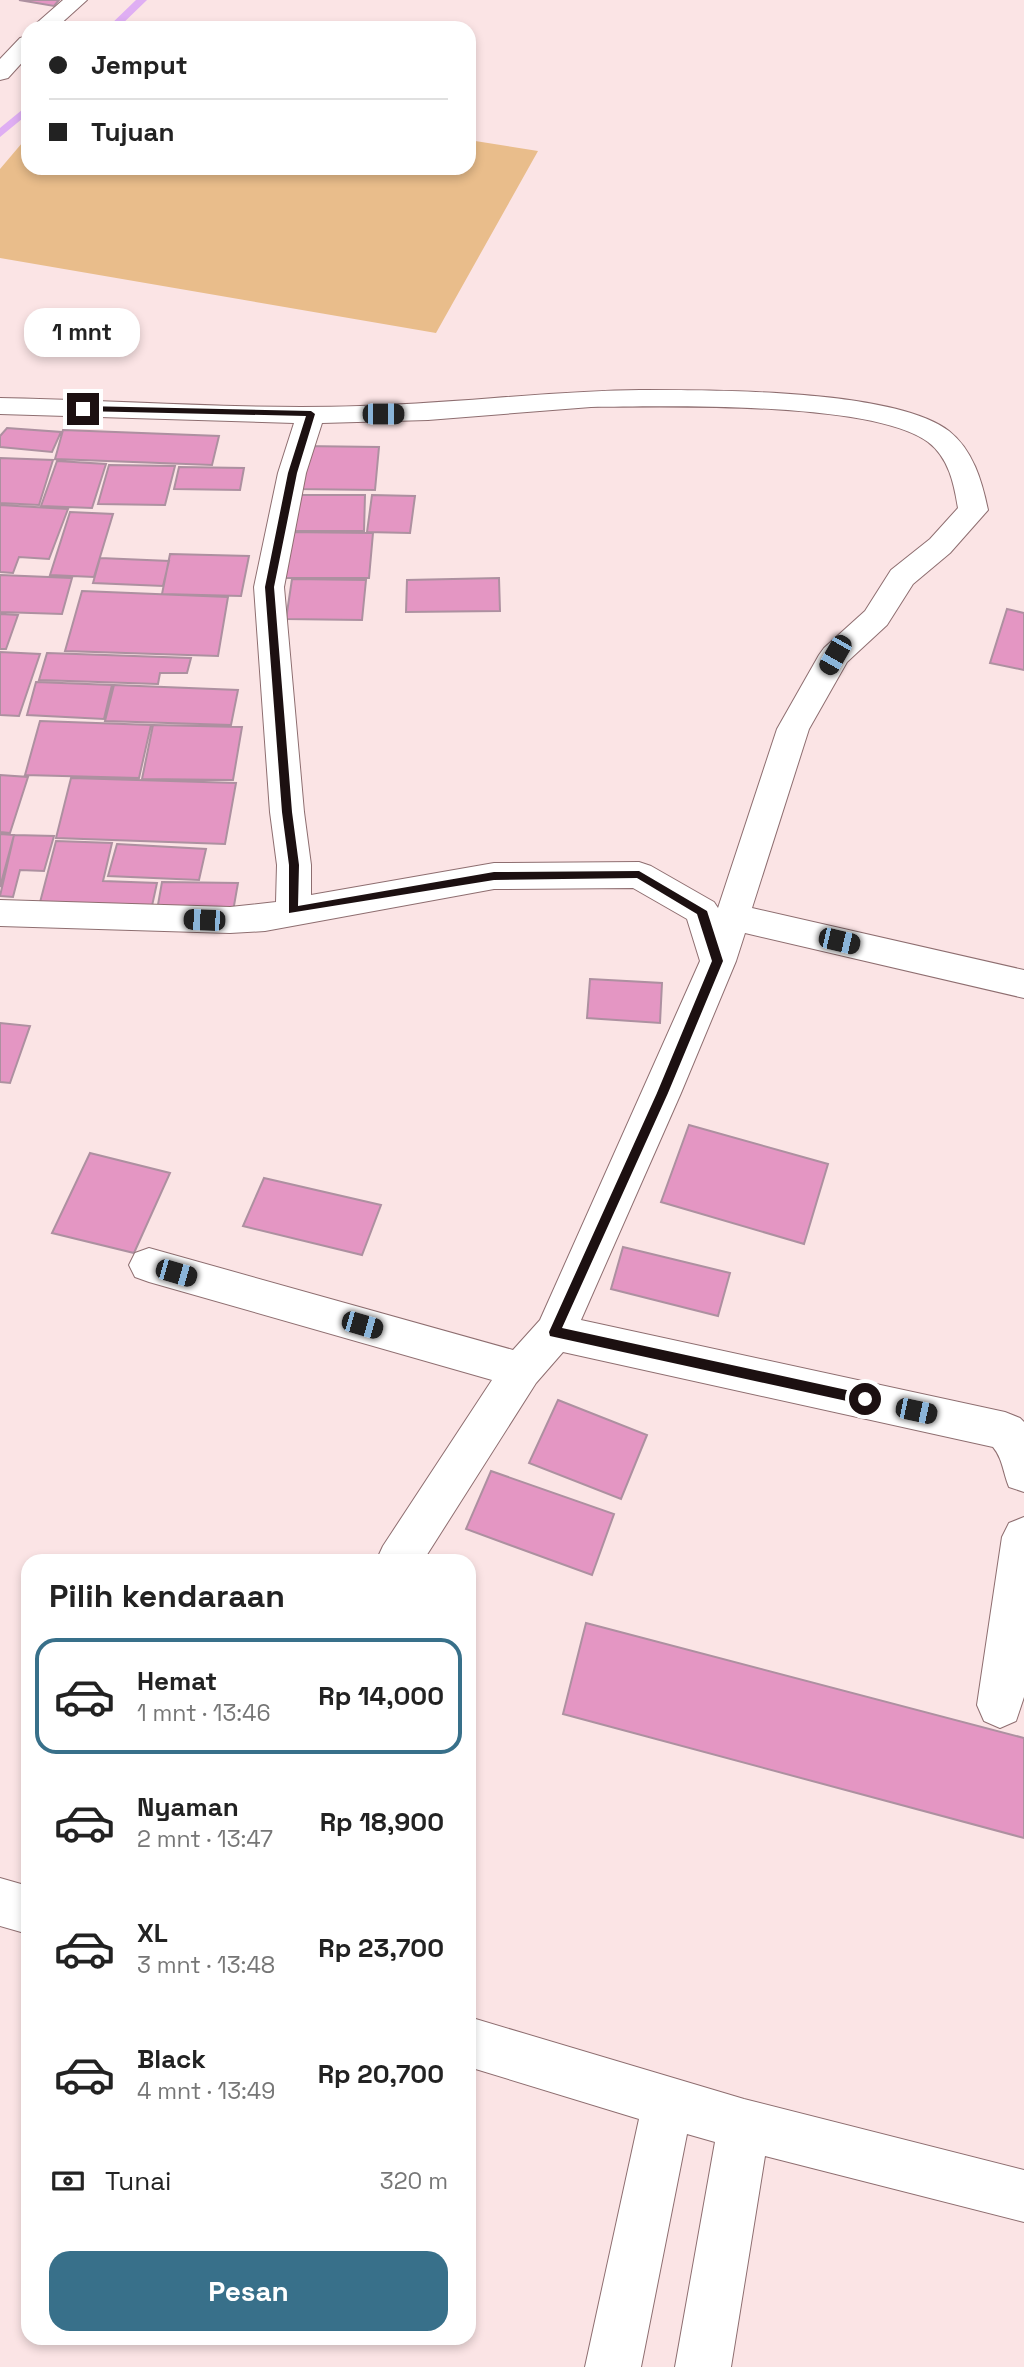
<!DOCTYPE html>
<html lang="id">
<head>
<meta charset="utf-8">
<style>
	:root { --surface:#fff; --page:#f6f6f6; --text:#222; --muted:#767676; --line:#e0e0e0; --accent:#38708a }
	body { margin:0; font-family:"Space Grotesk",sans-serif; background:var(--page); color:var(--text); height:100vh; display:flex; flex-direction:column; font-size:26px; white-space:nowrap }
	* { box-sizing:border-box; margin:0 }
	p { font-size:23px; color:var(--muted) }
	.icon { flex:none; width:38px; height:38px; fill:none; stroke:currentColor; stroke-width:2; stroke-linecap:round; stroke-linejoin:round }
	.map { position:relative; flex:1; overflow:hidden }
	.panel { position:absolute; left:21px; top:1554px; width:455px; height:791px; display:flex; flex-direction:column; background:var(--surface); border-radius:21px; box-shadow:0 4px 10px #0003 }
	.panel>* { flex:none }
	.banner { position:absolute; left:21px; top:21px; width:455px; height:154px; border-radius:21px; box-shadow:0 4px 10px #0003; display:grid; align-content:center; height:154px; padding:0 28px; background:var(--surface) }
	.end { position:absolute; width:32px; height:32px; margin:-16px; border:9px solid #1c1011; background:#fff; box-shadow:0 0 0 4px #fff }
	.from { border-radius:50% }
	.bubble { position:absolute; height:49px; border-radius:21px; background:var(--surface); box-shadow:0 4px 10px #0003; font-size:23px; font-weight:700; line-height:49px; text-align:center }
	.car { position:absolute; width:21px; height:42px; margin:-21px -10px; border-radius:9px; box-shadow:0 0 5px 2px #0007; background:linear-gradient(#222 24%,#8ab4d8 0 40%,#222 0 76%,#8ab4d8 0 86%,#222 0) }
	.banner b { display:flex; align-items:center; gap:24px; height:66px; font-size:26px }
	.banner b+b { border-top:2px solid var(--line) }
	.banner i { width:18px; height:18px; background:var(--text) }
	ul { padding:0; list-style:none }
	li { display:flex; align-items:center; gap:21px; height:116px; margin:0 14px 10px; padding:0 14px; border:4px solid transparent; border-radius:21px }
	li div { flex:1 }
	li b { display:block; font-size:26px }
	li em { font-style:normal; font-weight:700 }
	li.selected { border-color:var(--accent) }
	li>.icon { width:63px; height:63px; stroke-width:1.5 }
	h2 { padding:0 28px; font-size:32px; line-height:84px }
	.pay { display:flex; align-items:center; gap:18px; height:77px; padding:0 28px; font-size:26px }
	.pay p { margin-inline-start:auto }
	.primary-button { display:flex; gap:14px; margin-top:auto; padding:14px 28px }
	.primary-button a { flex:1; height:80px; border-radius:21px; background:var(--accent); color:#fff; font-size:28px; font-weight:700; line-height:80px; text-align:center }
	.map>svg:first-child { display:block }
	.green { fill:#e9bd8b }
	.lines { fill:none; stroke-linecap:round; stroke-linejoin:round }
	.stream { fill:#dfaef3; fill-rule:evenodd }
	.building { fill:#e496c3; stroke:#ad90a0; stroke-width:2 }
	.minor-casing { stroke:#8e6e70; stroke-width:2 }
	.minor { fill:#fff; fill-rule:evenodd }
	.route { fill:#1c1011 }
</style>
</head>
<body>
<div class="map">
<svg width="1024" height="2367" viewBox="0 0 1024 2367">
	<rect width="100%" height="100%" fill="#fbe4e5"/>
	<path class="green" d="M28,136V168H469V140L538,151L436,333L0,258V169Z"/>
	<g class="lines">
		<path class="stream" d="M136,0H147L118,28H107Z
			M28,105V114L0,137V128Z"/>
	</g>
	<path class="building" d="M19,0H59L54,6Z
		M7,428L61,432L52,452L0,447V436Z
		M63,430L219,436L212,465L55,459Z
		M302,446L379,447L375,490L296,489Z
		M0,458L53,460L39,505L0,503Z
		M57,461L106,464L92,508L41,506Z
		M109,465L175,466L165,505L98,504Z
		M179,467L244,468L240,490L174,489Z
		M290,495H365L364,531H286Z
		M372,495L415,496L410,533L367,532Z
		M0,505L68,509L49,559L19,557L13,573L0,572Z
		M70,512L113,514L94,577L50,575Z
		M285,532L373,533L369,578H280Z
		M170,554L249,556L241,596L162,594Z
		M100,558L169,561L163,586L93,583Z
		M0,575L72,578L62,614L0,612Z
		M499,578L500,611L406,612L407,580Z
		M292,579L366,580L362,620L286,619Z
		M82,591L228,597L218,656L65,651Z
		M1007,609L1024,613V670L990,663Z
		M0,614L18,615L6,649H0Z
		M0,652L40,654L19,716L0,715Z
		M47,653L191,658L187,673H160L158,684L39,680Z
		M36,682L112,685L104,719L27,715Z
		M114,685L238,690L231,725L105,721Z
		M40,721L151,725L139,778L25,775Z
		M153,725L242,727L233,780L142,779Z
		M0,775L28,777L10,833L0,832Z
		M71,778L236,783L225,844L56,838Z
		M0,834L14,835L0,887Z
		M14,835L54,836L44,871L20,870L13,897L0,896Z
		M56,841L112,843L103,881L157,883L150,915L38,910Z
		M117,844L206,849L199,880L108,876Z
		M162,882L238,883L232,917L156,916Z
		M590,979L662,983L660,1023L587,1018Z
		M0,1023L30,1026L10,1083L0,1082Z
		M689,1125L828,1164L804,1244L661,1202Z
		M90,1153L170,1173L134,1253L52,1233Z
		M264,1178L381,1205L362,1255L243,1226Z
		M623,1247L730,1273L718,1316L611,1289Z
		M558,1400L647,1435L621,1499L529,1463Z
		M491,1471L614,1514L592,1575L466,1529Z
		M586,1623L1024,1738V1838L563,1714Z"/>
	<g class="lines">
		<g class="minor-casing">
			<path id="minor" d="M63,0H87L56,28H31Z
				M28,36V56L8,78L0,80V59L20,38Z
				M640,390C711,390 894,389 949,431C973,450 982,481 988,510L950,553L913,584L887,625L847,662L809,729L752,908L1024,970V998L745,933L736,961L681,1093L581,1320L1005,1412L1020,1418L1024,1422V1492L1009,1487C1003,1473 1003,1459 993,1447L563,1352L536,1383L423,1561H376L383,1546L492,1380L149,1282L135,1277L129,1265L135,1253L149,1248L513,1350L540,1320L700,961L687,919L633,888L494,889L265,931L230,933L0,926V900L230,907L276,902L277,865L270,812L254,587L278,473L294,423L0,414V398C120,400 240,410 360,406C454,404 546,391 640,390ZM591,407C664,406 873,401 928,442C949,458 954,484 958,508L930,539L891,570L865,611L824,648L819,655L777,729L718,908L714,902L651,866L639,862L494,863L311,895V865L304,812L284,587L306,473L322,423L428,420Z
				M1024,1517V1697L1016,1721L1000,1728L984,1721L977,1705L1002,1537L1009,1523Z
				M0,1878L28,1886V1934L0,1926Z
				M469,2017L744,2099L1024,2170V2222L765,2156L731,2367H675L715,2142L687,2134L641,2367H585L639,2119L469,2067Z"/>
		</g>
		<use href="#minor" class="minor"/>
	</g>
	<path class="route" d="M83,406L311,411L315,414L297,473L274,587L292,812L299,865L298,906L494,872L639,871L707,911L723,961L668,1093L562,1328L865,1394L871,1399L869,1403L865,1405L550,1336L549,1332L657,1093L712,961L697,914L637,878L494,880L289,913V865L282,812L265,587L288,473L306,416L81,411Z"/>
</svg>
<i class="end from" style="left:865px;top:1399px"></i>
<i class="end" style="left:83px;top:409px"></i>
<div class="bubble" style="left:24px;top:308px;width:116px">1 mnt</div>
<i class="car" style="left:383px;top:414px;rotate:90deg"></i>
<i class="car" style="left:835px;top:655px;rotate:210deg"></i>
<i class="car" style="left:204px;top:920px;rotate:272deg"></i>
<i class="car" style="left:839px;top:941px;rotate:103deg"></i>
<i class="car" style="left:176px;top:1273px;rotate:106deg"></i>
<i class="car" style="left:362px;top:1325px;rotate:106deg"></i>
<i class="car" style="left:916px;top:1411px;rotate:102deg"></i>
<div class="banner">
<b><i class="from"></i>Jemput</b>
<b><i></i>Tujuan</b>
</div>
<section class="panel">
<h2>Pilih kendaraan</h2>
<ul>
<li class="selected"><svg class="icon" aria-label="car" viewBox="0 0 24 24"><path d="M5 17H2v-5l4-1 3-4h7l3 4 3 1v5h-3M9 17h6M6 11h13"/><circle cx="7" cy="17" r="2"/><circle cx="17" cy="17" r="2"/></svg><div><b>Hemat</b><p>1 mnt · 13:46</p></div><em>Rp 14,000</em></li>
<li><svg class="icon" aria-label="car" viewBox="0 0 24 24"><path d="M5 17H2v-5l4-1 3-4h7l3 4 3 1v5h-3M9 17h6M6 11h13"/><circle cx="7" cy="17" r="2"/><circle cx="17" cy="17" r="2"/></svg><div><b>Nyaman</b><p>2 mnt · 13:47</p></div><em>Rp 18,900</em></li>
<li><svg class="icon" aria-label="car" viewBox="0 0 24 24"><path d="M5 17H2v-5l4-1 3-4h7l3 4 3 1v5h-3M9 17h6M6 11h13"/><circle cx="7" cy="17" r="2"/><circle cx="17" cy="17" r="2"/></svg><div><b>XL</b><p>3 mnt · 13:48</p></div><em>Rp 23,700</em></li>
<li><svg class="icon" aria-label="car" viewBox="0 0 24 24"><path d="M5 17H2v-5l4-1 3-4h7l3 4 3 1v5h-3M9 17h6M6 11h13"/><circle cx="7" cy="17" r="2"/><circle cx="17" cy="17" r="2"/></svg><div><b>Black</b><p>4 mnt · 13:49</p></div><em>Rp 20,700</em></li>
</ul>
<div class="pay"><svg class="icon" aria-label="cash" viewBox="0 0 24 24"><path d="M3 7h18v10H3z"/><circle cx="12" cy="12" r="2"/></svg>Tunai<p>320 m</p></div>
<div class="primary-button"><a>Pesan</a></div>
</section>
</div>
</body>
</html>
